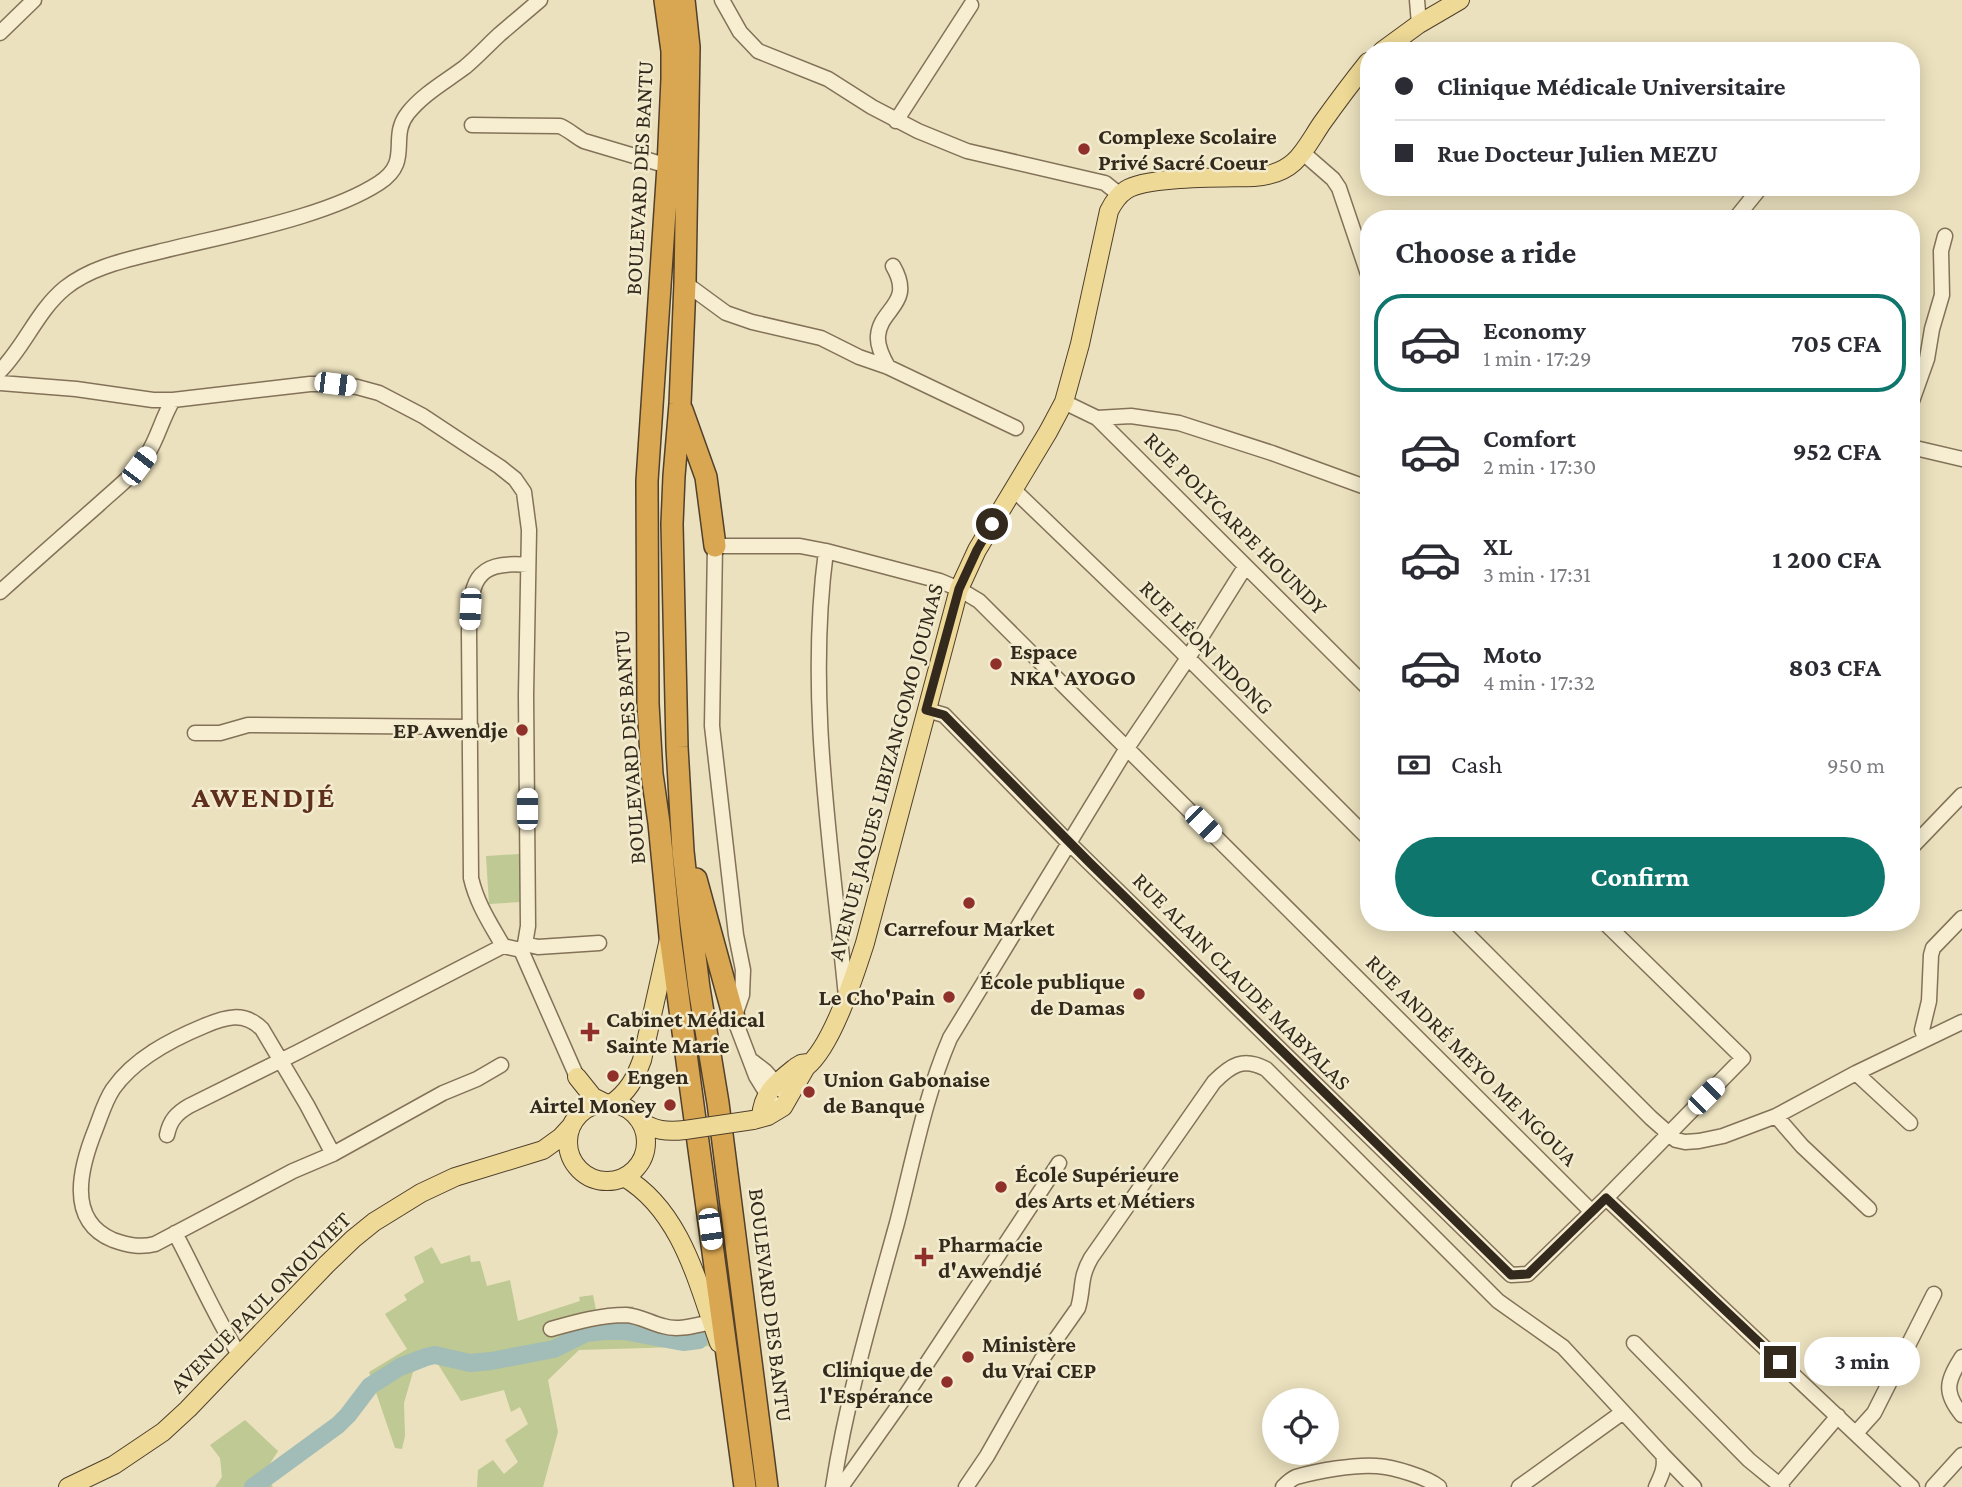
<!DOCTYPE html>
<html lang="en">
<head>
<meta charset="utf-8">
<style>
	:root { --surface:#fff; --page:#f7f7f7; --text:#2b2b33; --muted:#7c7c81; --line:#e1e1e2; --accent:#0f766e }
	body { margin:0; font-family:"Crimson Pro",serif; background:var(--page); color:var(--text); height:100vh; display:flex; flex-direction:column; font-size:26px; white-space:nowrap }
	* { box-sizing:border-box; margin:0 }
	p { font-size:23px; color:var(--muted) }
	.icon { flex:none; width:38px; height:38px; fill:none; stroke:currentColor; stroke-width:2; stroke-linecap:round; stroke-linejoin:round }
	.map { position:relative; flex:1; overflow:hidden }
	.drawer { position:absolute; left:1360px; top:210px; width:560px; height:721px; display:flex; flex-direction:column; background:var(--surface); border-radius:28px; box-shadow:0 4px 18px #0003 }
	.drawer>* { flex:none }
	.guide { position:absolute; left:1360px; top:42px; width:560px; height:154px; border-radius:28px; box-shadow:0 4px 18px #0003; display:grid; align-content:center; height:154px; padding:0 35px; background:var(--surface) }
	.fabs { position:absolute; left:1262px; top:1388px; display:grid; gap:14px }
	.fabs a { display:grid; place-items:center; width:77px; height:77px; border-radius:50%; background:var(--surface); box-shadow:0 4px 18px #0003; font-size:35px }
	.end { position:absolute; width:32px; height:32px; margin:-16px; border:9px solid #33291c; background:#fff; box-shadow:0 0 0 4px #fff }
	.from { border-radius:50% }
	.bubble { position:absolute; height:49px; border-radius:24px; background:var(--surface); box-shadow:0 4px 18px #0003; font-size:23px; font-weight:700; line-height:49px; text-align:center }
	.car { position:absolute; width:21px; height:42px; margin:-21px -10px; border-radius:9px; box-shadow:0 0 5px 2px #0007; background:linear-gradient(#fff 24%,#345 0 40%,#fff 0 76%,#345 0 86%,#fff 0) }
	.guide b { display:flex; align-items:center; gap:24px; height:66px; font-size:26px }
	.guide b+b { border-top:2px solid var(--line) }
	.guide i { width:18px; height:18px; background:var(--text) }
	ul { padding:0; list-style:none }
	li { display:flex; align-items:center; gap:21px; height:98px; margin:0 14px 10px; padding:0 21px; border:4px solid transparent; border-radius:28px }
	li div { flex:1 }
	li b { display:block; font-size:26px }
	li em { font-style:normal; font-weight:700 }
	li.selected { border-color:var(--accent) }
	li>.icon { width:63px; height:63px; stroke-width:1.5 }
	h2 { padding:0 35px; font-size:32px; line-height:84px }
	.pay { display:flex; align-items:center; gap:18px; height:77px; padding:0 35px; font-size:26px }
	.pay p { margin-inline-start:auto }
	.cta { display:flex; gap:14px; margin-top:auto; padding:14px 35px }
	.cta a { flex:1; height:80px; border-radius:42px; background:var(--accent); color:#fff; font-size:28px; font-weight:700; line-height:80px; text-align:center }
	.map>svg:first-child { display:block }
	.green { fill:#bfc993 }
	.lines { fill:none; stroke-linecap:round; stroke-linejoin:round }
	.river { stroke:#a2bdb7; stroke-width:18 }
	.minor-casing { stroke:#837258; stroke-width:17 }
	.major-casing { stroke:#50402c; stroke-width:20 }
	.highway-casing { stroke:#50402c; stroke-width:24 }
	.minor { stroke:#f7eed1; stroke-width:14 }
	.major { stroke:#eed996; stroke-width:18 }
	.highway { stroke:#d9a651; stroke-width:21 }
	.major-bridge-casing { stroke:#50402c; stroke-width:20; stroke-linecap:butt }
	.major-bridge { stroke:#eed996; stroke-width:18 }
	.route { stroke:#33291c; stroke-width:9 }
	.poi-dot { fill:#8f302b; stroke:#f3ebce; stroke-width:2.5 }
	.labels { text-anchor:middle; stroke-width:5; stroke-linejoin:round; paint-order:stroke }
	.poi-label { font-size:23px; font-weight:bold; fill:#33291c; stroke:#f3ebce; text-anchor:start }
	.street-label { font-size:23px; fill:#33291c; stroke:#f3ebce }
	.district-label { font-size:30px; font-weight:bold; letter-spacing:2px; fill:#5e2f1d; stroke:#f3ebce }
</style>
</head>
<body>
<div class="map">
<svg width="1962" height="1487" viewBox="0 0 1962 1487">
	<rect width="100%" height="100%" fill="#ebe1be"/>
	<path class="green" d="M519,854L521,902L489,904L486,856Z
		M432,1247L441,1264L470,1255L471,1262L480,1261L487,1286L510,1280L518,1321L580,1301L579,1297L593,1295L596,1310L633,1306L643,1326L705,1321L713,1346L579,1350L548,1380L558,1432L543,1487H477L478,1470L493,1460L504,1474L518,1462L505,1440L528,1424L520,1407L511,1412L504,1390L461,1401L436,1361L413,1372L404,1403L405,1436L402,1449L395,1448L369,1372L407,1349L385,1314L407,1300L404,1295L424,1282L414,1257Z
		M245,1420L278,1451L264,1473L273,1487H215L222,1477L220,1458L210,1445Z"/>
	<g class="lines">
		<path class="river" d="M253,1487L338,1425L348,1415L370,1386L400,1367L426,1357L435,1355L470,1363L491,1361L554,1349L586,1333L605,1331H624L683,1342L699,1340"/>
		<g class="minor-casing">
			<path id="minor" d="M722,0L740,32L758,51L828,79L872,107L918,131L967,151L1105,183L1120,195
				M1417,0L1419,24
				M0,33L34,0
				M896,121L971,5
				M472,125L560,126C569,130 575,136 584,141L668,166
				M1302,152L1333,179L1339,188L1368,274
				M1735,219L1761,187
				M685,283L726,313L752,322L821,338L859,357L888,367L1016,428
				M888,367C883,358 877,346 878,336C880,308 915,304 893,266
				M0,371C25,346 37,311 65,288C91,267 126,260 158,252C206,240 254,231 302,216C328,208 356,198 379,183C413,161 388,138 408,113C423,94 445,82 465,67C477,57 488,45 500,34C513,23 527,11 540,0
				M0,383L76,389L153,400H173L310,384H335L357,387L379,393L423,416L500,467L515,479L524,492L529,530L526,695L528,926L525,944L521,950
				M1064,402L1097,418L1368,688
				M1911,404L1927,359L1932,329L1942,295L1941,251L1945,236
				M1097,418L1131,416L1179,423L1272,453L1368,488
				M1911,447L1962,459
				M1013,489L1173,643L1368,838
				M826,551C806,700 832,848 846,997
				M0,592C32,563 65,534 98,505C115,489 135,475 147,455C158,438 162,418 173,400
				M927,710L944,715L1069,843L1511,1275L1528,1274L1606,1198L1743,1058L1604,922
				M195,733H220L248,725L471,727
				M1911,848L1962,795
				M1455,922L1651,1118L1676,1140L1685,1142L1699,1141L1723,1136L1776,1116L1856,1073L1962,1022
				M525,944L538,947L599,943
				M521,950L503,946C490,923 477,904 471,878L469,631C471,584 472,560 528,565
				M521,950L577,1077
				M1925,1038L1922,1030L1929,1001L1931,955L1933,948L1962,918
				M752,1061L765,1071L783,1091
				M1856,1073L1910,1123
				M772,1102L756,1076L734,1018L742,995L743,970L736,935L712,726L715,546H800L826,551L940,581L959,589L979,601L1592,1212
				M1776,1116L1802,1146L1869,1209
				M167,1135C170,1120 177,1113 189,1106L298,1052L503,946
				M333,1154L307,1105L262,1029C244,1011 225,1017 204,1026C170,1040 134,1059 113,1089C105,1101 101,1115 96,1128C81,1165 65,1220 113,1240C127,1245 140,1248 155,1244L293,1171L333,1154L443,1093L477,1079L501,1065
				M1606,1198L1912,1487
				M175,1233C197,1274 215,1317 240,1356
				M551,1329C576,1322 600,1315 626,1315C640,1316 650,1323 663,1326C679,1331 696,1325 712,1322
				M1634,1343L1749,1460L1782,1487
				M1962,1357C1947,1381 1943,1392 1962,1415
				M1856,1433L1874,1413L1934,1294
				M1663,1455L1694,1487
				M1780,1484L1838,1416
				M833,1487C847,1397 873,1310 897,1223C913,1161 925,1096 950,1038L1127,748L1188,658L1245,567
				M841,1487L904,1398L1059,1163
				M966,1487L987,1456L1042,1359L1078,1308C1084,1288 1079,1279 1091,1258L1214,1082C1231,1065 1243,1057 1266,1069L1498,1301L1563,1347L1663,1455C1666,1467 1661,1476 1656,1487
				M1283,1487C1287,1483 1291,1479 1296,1477C1317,1471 1355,1464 1377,1466C1393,1467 1427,1477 1439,1487
				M1519,1487L1623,1412
				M1933,1487L1962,1455"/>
		</g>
		<g class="major-casing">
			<path id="major" d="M1382,51L1419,24L1460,0
				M577,1077L593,1097L605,1103
				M568 1142a39 39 0 1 1 78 0a39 39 0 1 1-78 0Z
				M611,1104C628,1092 635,1079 642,1060L669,939
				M761,1118C762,1093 777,1082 796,1067L801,1064L808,1063
				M639,1120C654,1131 667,1132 685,1130
				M753,1120L768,1116L783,1107L806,1067C832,1047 855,974 865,943L959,589L977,550L1048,432L1064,402L1080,344L1109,211C1113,203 1118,195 1126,190C1147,176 1226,178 1254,177C1268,176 1283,172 1294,162C1305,152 1313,136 1322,123C1337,102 1352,82 1368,62
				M624,1177C682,1211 698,1285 719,1343
				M68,1487L114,1465L163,1432L188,1409L326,1265L353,1239L374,1222L421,1193L455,1177L543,1150L561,1137L572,1125"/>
		</g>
		<g class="highway-casing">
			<path id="highway" d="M665,0L672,51V79L668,166L647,481L648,704L652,774L659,823L670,936L745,1487
				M684,0L689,47L685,283L680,404L674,476L672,524L677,747L683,851L690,916L699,988L718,1103L767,1487
				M682,410L706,477L715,546
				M696,879L734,1018"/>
		</g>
		<use href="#minor" class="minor"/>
		<use href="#major" class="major"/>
		<use href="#highway" class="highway"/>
		<g class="major-bridge-casing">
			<path id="major-bridge" d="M685,1130L753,1120"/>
		</g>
		<use href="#major-bridge" class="major-bridge"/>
	</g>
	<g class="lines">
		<path class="route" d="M992,524L977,550L959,589L926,710L944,715L1089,862L1511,1275L1528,1274L1606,1198L1780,1362"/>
	</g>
	<g class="poi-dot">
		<circle cx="1084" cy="149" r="7"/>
		<circle cx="996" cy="664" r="7"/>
		<circle cx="522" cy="730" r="7"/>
		<circle cx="969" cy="903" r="7"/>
		<circle cx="1139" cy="994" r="7"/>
		<circle cx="949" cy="997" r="7"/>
		<path d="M586.5 1021.5h7v7h7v7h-7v7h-7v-7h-7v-7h7z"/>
		<circle cx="613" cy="1076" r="7"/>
		<circle cx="809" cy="1092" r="7"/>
		<circle cx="670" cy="1105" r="7"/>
		<circle cx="1001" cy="1187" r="7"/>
		<path d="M920.5 1246.5h7v7h7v7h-7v7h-7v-7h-7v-7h7z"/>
		<circle cx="968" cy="1357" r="7"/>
		<circle cx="947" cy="1382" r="7"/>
	</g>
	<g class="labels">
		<g class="poi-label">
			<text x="1098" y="144">Complexe Scolaire<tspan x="1098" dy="26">Privé Sacré Coeur</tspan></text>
			<text x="1010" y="659">Espace<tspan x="1010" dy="26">NKA' AYOGO</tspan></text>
			<text x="508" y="738" text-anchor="end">EP Awendje</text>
			<text x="969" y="936" text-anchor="middle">Carrefour Market</text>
			<text x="1125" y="989" text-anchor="end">École publique<tspan x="1125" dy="26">de Damas</tspan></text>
			<text x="935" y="1005" text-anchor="end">Le Cho'Pain</text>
			<text x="606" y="1027">Cabinet Médical<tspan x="606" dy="26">Sainte Marie</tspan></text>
			<text x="627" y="1084">Engen</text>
			<text x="823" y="1087">Union Gabonaise<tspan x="823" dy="26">de Banque</tspan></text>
			<text x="656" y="1113" text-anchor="end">Airtel Money</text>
			<text x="1015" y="1182">École Supérieure<tspan x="1015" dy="26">des Arts et Métiers</tspan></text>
			<text x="938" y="1252">Pharmacie<tspan x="938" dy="26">d'Awendjé</tspan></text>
			<text x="982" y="1352">Ministère<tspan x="982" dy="26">du Vrai CEP</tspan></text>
			<text x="933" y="1377" text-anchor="end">Clinique de<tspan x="933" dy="26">l'Espérance</tspan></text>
		</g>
		<g class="street-label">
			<text transform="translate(639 178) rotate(-87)" y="8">BOULEVARD DES BANTU</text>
			<text transform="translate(1236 523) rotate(45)" y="8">RUE POLYCARPE HOUNDY</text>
			<text transform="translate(1207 647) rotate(45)" y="8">RUE LÉON NDONG</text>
			<text transform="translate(629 747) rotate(-94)" y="8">BOULEVARD DES BANTU</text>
			<text transform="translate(885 772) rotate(-75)" y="8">AVENUE JAQUES LIBIZANGOMO JOUMAS</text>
			<text transform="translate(1242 981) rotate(45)" y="8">RUE ALAIN CLAUDE MABYALAS</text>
			<text transform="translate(1472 1060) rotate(45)" y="8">RUE ANDRÉ MEYO ME NGOUA</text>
			<text transform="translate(260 1302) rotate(-45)" y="8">AVENUE PAUL ONOUVIET</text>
			<text transform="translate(771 1305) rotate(83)" y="8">BOULEVARD DES BANTU</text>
		</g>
		<g class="district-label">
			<text x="264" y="807">AWENDJÉ</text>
		</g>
	</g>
</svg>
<div class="fabs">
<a><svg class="icon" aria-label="locate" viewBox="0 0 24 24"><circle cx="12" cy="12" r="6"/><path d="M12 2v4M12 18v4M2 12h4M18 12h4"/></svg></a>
</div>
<i class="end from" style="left:992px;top:524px"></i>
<i class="end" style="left:1780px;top:1362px"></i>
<div class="bubble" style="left:1804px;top:1337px;width:116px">3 min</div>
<i class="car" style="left:335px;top:384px;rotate:97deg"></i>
<i class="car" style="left:139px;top:466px;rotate:37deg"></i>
<i class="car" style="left:470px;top:609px;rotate:183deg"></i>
<i class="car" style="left:527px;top:809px;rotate:0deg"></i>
<i class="car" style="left:1203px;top:824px;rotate:135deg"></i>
<i class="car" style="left:1706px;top:1096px;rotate:45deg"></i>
<i class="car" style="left:710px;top:1229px;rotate:172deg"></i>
<div class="guide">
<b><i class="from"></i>Clinique Médicale Universitaire</b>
<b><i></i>Rue Docteur Julien MEZU</b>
</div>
<section class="drawer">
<h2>Choose a ride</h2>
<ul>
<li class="selected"><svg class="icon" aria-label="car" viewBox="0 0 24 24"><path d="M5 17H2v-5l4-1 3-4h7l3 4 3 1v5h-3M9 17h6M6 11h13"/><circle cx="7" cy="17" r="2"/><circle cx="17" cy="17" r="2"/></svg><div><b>Economy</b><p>1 min · 17:29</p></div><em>705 CFA</em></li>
<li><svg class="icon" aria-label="car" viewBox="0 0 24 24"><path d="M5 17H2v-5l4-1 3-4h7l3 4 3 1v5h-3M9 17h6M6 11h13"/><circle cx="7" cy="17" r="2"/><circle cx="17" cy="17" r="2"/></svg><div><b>Comfort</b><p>2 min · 17:30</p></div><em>952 CFA</em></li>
<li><svg class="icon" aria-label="car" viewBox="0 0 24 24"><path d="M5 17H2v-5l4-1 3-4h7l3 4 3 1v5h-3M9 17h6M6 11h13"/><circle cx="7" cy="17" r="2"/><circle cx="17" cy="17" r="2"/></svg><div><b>XL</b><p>3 min · 17:31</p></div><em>1 200 CFA</em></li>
<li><svg class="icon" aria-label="car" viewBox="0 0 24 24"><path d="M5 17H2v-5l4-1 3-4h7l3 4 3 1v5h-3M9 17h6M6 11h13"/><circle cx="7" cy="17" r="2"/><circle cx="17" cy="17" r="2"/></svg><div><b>Moto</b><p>4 min · 17:32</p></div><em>803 CFA</em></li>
</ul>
<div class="pay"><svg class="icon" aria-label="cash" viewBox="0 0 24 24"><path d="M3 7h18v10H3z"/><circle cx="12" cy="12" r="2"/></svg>Cash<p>950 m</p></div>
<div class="cta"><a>Confirm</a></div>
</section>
</div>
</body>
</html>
